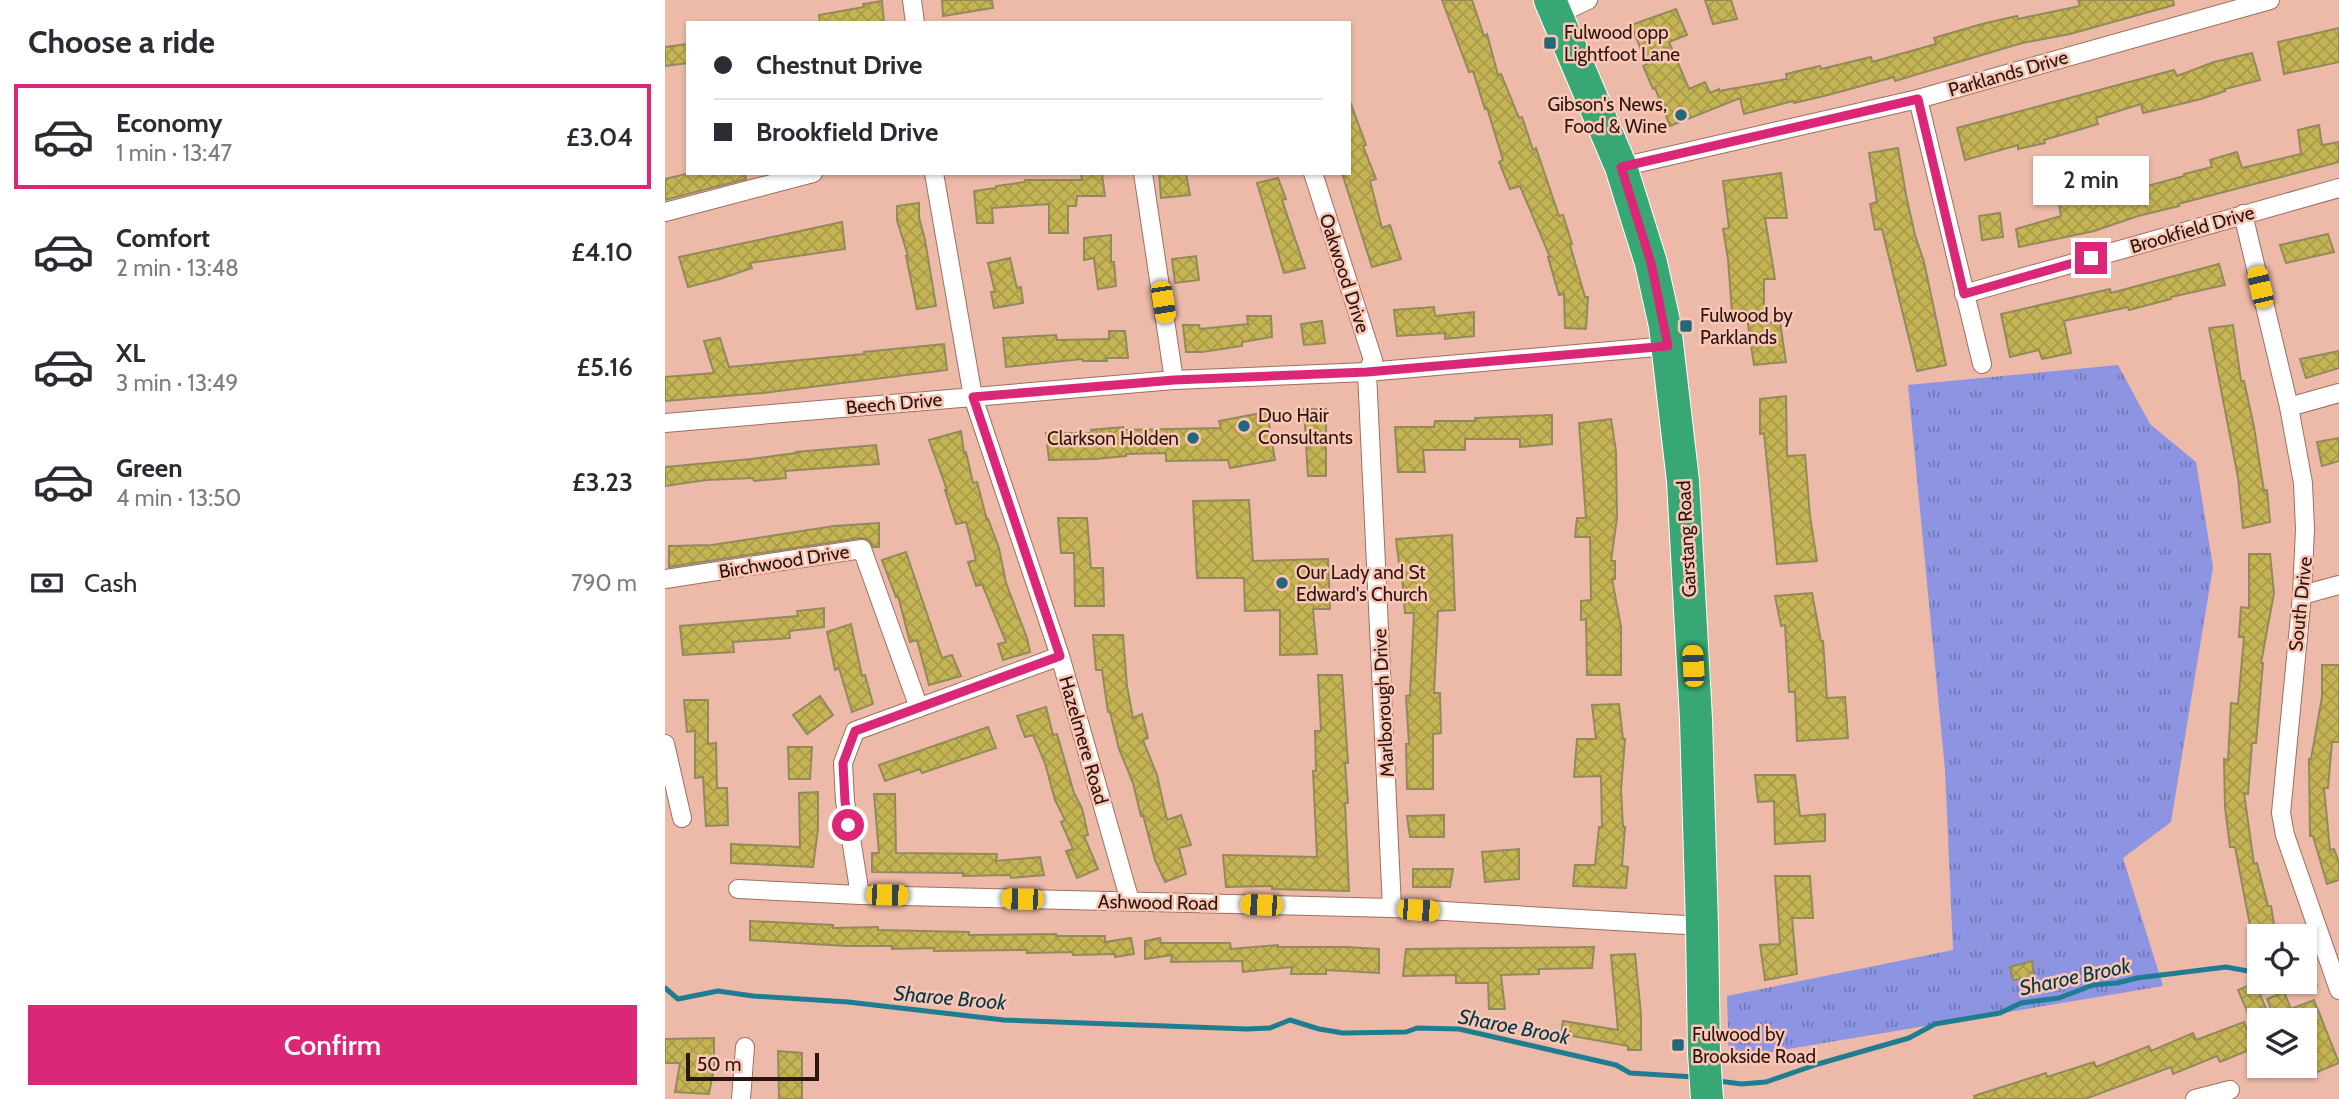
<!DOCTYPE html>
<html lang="en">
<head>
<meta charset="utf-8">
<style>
	:root { --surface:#fff; --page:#f7f7f7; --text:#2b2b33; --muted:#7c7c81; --line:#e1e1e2; --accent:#db2777 }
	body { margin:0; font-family:Cabin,sans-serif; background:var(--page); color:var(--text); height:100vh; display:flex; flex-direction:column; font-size:26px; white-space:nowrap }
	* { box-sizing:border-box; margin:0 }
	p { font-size:23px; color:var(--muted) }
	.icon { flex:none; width:38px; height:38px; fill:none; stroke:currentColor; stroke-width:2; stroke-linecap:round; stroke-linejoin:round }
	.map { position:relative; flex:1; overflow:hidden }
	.details { display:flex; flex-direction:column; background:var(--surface); width:665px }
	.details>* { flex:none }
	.guide { position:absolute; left:21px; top:21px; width:665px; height:154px; border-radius:0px; box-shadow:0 2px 5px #0004; display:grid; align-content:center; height:154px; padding:0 28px; background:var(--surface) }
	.controls { position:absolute; left:1582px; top:924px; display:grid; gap:14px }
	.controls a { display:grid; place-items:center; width:70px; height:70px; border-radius:0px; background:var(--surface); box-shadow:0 2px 5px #0004; font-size:35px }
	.scale { position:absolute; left:21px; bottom:18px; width:133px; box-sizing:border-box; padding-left:7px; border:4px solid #28160f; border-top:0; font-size:19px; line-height:24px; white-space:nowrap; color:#28160f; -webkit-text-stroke:5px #fbc6b5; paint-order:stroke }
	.end { position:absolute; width:32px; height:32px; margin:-16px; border:9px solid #db2777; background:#fff; box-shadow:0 0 0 4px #fff }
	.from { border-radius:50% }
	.bubble { position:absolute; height:49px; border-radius:0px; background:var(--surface); box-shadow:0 2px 5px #0004; font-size:23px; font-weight:600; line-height:49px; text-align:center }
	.car { position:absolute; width:21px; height:42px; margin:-21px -10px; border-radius:9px; box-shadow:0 0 5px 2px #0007; background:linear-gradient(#f5c518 24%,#345 0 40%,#f5c518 0 76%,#345 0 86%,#f5c518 0) }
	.guide b { display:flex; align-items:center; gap:24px; height:66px; font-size:26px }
	.guide b+b { border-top:2px solid var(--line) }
	.guide i { width:18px; height:18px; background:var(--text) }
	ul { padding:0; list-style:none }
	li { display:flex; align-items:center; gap:21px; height:105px; margin:0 14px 10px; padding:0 14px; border:4px solid transparent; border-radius:0px }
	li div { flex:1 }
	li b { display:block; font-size:26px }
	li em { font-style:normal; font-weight:600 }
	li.on { border-color:var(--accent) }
	li>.icon { width:63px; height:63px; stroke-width:1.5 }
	h2 { padding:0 28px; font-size:32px; line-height:84px }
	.pay { display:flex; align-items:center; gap:18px; height:77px; padding:0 28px; font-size:26px }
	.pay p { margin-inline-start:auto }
	.cta { display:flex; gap:14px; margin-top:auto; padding:14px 28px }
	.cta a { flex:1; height:80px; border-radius:0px; background:var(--accent); color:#fff; font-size:28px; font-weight:600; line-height:80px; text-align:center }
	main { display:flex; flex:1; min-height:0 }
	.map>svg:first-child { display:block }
	.grass { fill:url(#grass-tufts) }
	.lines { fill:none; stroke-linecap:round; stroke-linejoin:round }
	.stream { stroke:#1f7d92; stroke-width:5 }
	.building { fill:url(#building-cross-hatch); stroke:#938a5c; stroke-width:2 }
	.street-casing { stroke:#9e6f5f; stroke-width:20 }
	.highway-casing { stroke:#fff; stroke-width:34 }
	.street { stroke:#fff; stroke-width:18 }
	.highway { stroke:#37a874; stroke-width:32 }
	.route { stroke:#db2777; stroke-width:9 }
	.poi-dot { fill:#24677a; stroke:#fbc6b5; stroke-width:2.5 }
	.labels { text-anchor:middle; stroke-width:5; stroke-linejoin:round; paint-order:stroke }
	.poi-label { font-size:19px; fill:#28160f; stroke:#fbc6b5; text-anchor:start }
	.street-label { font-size:19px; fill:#28160f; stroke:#fbc6b5 }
	.water-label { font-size:21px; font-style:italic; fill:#003947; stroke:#fbc6b5 }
</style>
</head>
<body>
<main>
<section class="details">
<h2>Choose a ride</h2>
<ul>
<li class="on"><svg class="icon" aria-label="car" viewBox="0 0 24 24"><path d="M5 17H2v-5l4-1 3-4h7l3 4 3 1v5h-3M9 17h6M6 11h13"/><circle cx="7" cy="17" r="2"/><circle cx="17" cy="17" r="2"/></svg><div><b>Economy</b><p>1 min · 13:47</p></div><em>£3.04</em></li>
<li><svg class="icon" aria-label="car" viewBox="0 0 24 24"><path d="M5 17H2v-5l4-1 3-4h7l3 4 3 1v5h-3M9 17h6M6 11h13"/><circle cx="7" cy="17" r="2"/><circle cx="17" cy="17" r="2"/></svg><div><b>Comfort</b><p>2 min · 13:48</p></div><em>£4.10</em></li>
<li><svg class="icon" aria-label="car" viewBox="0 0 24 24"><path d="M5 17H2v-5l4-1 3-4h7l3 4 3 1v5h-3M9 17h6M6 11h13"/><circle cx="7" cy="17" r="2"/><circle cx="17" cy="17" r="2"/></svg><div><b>XL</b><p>3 min · 13:49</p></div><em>£5.16</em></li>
<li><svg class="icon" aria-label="car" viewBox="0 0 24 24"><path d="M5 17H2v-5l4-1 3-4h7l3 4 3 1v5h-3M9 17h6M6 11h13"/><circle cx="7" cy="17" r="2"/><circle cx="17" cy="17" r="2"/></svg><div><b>Green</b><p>4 min · 13:50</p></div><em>£3.23</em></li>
</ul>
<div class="pay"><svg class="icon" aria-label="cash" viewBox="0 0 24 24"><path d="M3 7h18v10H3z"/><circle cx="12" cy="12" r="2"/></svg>Cash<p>790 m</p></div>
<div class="cta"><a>Confirm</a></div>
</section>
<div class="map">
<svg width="1674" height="1099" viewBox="0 0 1674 1099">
	<defs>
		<pattern id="grass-tufts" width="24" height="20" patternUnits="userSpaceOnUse" patternTransform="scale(1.75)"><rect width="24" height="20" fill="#8d94e2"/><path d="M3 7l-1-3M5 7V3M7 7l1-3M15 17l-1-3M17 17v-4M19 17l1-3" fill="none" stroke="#7378b6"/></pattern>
		<pattern id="building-cross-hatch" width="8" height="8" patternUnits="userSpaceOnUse" patternTransform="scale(1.75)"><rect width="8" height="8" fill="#c5b454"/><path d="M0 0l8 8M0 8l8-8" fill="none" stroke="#a99a48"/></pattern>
	</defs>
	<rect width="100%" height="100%" fill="#edb9a8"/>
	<path class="grass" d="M1453,365L1485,424L1531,462L1548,567L1506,822L1458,858L1498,986L1064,1059L1062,996L1288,950L1280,770L1243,385Z"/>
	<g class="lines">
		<path class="stream" d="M1634,982L1650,986
			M0,988L13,999L53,991L88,996L183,1002L339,1020L582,1029L605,1028L625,1020L654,1029L678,1033L741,1032L752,1028L794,1029L951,1065L965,1073L1029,1077
			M1053,1081L1077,1084L1101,1082L1153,1064L1244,1038L1270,1024L1335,1013L1356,1003L1394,998L1428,985L1452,983L1472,978L1561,967L1594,973"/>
	</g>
	<path class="building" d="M277,0H327L328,8L278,16Z
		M777,0H807L819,36L822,34L833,75L836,74L854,118L857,117L868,150L871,148L894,216L898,215L907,244L905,245L920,297H923L921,329L900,328L899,294L894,295L883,257H885L855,186L845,189L834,162L838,160L822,108L820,109L808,71L804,72Z
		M1040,0H1066L1072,19L1048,24Z
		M1413,0H1508L1509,5L1405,34L1357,43L1230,81L1229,77L1163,95L1129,103L1128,101L1079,114L1075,98L1005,126L990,88L988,89L978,66L982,64L966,25L1011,9L1022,35L1004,42L1024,89L1040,82L1045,93L1054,89V91L1122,79L1121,74L1155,66L1156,69L1206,57L1207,62L1271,44L1269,38L1317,24L1352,16L1353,19L1415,6Z
		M217,1L219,23H155L154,15L199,7L198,4Z
		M1674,28V62L1619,74L1613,42Z
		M23,44V63L0,66V47Z
		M1587,53L1595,80L1560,89V91L1536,99L1478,113L1476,104L1431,118L1433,124L1379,140L1380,143L1353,149V145L1300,160L1292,128L1509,70L1512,76L1549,62Z
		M686,104L701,145L698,146L711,179L705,181L717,228L725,225L736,259L707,267L677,173H684V105Z
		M1654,125L1657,145L1674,142V162L1513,204L1514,206L1473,216L1429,231L1354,247L1351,229L1396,216L1394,204L1421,200L1452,190L1453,194L1519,176V174L1547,167L1545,160L1572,152L1577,168L1636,154L1633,130Z
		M1233,148L1241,195L1250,235L1259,262L1281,365L1252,371L1217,229L1210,230L1205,204L1212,202L1204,153Z
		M25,173H80L81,179L0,200V179Z
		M494,173H521L525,195L496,198Z
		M1116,173L1122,218H1100L1110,279H1099V323L1115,322L1121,362L1089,365L1081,310L1067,312L1063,259L1058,229L1064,228L1058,181Z
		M416,174H437L440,196H412L411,206H403V233H384V204L327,208L328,223H312L309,191L331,188V186L360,182V180H417Z
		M613,178L621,199L617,200L640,268L619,273L592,183Z
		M254,203V217L260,240L271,306L252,309L241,256H243L232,220V206Z
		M1335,213L1338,237L1317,240L1314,216Z
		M177,222L180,249L85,263L87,268L55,279L23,287L14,257Z
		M1663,234L1669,252L1621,263L1615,245Z
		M446,235V262H449L451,286L433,289L429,258L419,260V238Z
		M531,256L534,280L510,283L507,259Z
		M345,258L352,288L356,287L358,303L329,308L326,292H330L323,263Z
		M1554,264L1560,285L1506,297V299L1464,310L1463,307L1399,321L1406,353L1377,359L1374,350L1345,357L1336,314L1445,289L1446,293Z
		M769,307L770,316L809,312V336L780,339V333L732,336L729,310Z
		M582,316H606L607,337L577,342V346L537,352H521L518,325H534L535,329L583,324Z
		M657,321L660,343L639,345L636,324Z
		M1568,325L1576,381H1579L1589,427L1599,491L1602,490L1605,522L1578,528L1573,477L1544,328Z
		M444,331H460L463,358H441L442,361H418L417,359L341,367L338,338L391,335L392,340L444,339Z
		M55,338L64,367L199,354V352L279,344L282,370L98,393L0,401V377L49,373L39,341Z
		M1674,351V368L1641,378L1635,359Z
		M1121,396L1122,456L1140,455L1145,516L1152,561L1112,564L1099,433L1095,434V399Z
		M639,409H661V476H643Z
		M602,412L610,460L565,468L563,460L501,461V453L461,454V456L430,459L384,460L381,433H427L426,430L458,427L459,430L556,428L554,421Z
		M887,415V444L855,447V439H800V450H758L760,472H733L730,427H769L770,421H810V418Z
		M946,419L951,451L952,518L946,561H950V579H947L956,627V675H922L921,619L916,620V601L926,600L925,537H910L912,518H921L914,423Z
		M296,431L299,453L301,452L308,483L312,482L322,520L323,519L334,548L341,583L362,638L365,652L338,660L333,644L341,642L317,584L311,586L303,562L311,560L301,522L291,524L280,490H282L264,440Z
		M1674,438V461L1657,466L1652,442Z
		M211,445L214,464L120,471L121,478L89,481L88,478L41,480L0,486V467L86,459L131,453V452Z
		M584,500L588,561L663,559L665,609H648L652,654L615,655V610L580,611L579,578H532L528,501Z
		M393,518H422L426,568H438L439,606H410L409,553H396Z
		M214,523V547H208L204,540L195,538L4,567V546L47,545L169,526Z
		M787,535L790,610L773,611L769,693H775L776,733L768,734V789H742L741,744H744L741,696L745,695L749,613H740L736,563H734L731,539Z
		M241,552L277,658L287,655L296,676L264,685L252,640L245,642L233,596L231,597L217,560Z
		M1584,554H1605L1609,593L1596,663H1598L1591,743H1587L1583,794L1579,793L1589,864L1592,863L1603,906H1606L1611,936H1587L1570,847H1565L1560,807L1559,759L1563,760L1566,703L1573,704L1579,637H1574L1576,607L1584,608Z
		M1147,593L1156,641H1158L1162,698L1180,697L1183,738L1132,741L1130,692H1124L1120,625L1116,626L1110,596Z
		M159,608V627L124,631L125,638L68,642L69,652L18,655L15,626L133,616L132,611Z
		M186,624L197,676L200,675L208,704L187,712L174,668L170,670L162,632Z
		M428,635H458L462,686L468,718L477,714L483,738L478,740L492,775L502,820L516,815L526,845L514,848L521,874L500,882L490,860L478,815L476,816L468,783L454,749L445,712H443L437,670H431Z
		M1657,665H1674V742H1667L1663,788H1659L1665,850L1669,849L1674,862V880L1662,884L1648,836H1645L1644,759H1646L1657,697Z
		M653,675H677L683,763H680L683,803H680L684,891L607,889V886L561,887L558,855L652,857L648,771H651L650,731H656Z
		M155,696L168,715L142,734L128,715Z
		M19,700H43V744L51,743L52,788H62L63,825L41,826L38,777L30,778V731L22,732Z
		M954,704L958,739H960L956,790L958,827H960L957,866L963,867L961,888L908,886L910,865H930L934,827H937L936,776L909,777L912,739H931L927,705Z
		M381,707L388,735L392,734L409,793L417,808L423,835L419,836L433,869L412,878L401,851L408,849L396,822L400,820L390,800L380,763L368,735L360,737L352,716Z
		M323,727L331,748L257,773L255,769L220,781L214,765Z
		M123,747H147L145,779H124Z
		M1090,775H1130L1135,816L1160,814V841L1110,844L1109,801L1093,802Z
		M153,792V829L148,867L66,863V844L135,847L134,793Z
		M209,794H230L231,853L332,854L331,861L375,857L379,875L346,878L345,875L298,876V873L207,872V853H214Z
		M779,815V837H745L742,816Z
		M854,849V879L820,882L817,852Z
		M748,869H788L785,887H748Z
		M1110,876H1145L1148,918H1127L1132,974L1100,980L1095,945L1115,944Z
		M85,921L168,925V928L213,927V930L304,932V935L391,934L392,936H440V942L466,938L469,954L450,957V954L408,955L407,952L362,953V950L269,951V948L227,949V946H181L85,940Z
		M495,938L496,943H565L566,949L613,945V947H681L714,949V973L661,970V974H626L627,967L578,972L577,961L506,962L507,955L480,959V941Z
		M929,947L927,968L874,969V974L836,975L840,1009H824L823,983H791V975L738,976L741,949Z
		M970,954L976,1015V1050H963V1046L896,1034L898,1021L953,1030L946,955Z
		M1367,961L1369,977L1348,980L1345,967Z
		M1590,983L1603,1013L1586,1020L1573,990Z
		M1619,992L1626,1009L1649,1000L1674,1063L1640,1077V1020H1601L1609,1017L1602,999Z
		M1579,1022L1589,1048L1555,1062L1552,1056L1508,1074L1506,1067L1420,1099H1310L1309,1096L1381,1073L1382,1077L1429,1062L1431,1067L1484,1046L1486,1051L1528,1033L1531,1040Z
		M49,1038V1068L44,1094L10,1092L15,1063H0V1039Z
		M113,1051L137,1053V1099H114Z"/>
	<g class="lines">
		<g class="street-casing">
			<path id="street" d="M247,0L250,23
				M891,15L923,0
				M1253,99L1317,364
				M956,167L1253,99L1605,0
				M269,173L308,397L395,656L465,901
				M478,173L509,380
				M648,173L708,360L702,372L727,908
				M0,212L148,173
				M1578,214L1624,407L1638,483L1640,529L1637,595L1616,813L1620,835L1674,990
				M1299,294L1674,188
				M1624,407L1674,393
				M0,423L509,380L702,372L1003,346
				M0,579L197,549L254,708
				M1637,595L1674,585
				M0,744L17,818
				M73,889L195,895L727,908L1037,926
				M195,895L180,801L178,763L190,731L395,656
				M76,1099L80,1047
				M1530,1099L1565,1090"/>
		</g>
		<g class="highway-casing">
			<path id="highway" d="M885,0L956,167L986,263L1000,326L1018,481L1031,719L1037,926L1039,1053L1042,1099"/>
		</g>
		<use href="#street" class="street"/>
		<use href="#highway" class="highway"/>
	</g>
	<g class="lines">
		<path class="route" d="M183,825L180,801L178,763L190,731L395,656L308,397L509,380L702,372L1003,346L986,263L956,167L1253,99L1299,294L1426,258"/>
	</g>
	<g class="poi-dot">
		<rect x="878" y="36" width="14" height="14" rx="3.5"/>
		<circle cx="1016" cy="115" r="7"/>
		<rect x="1014" y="319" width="14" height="14" rx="3.5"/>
		<circle cx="579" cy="426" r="7"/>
		<circle cx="528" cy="438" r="7"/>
		<circle cx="617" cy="583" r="7"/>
		<rect x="1006" y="1038" width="14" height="14" rx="3.5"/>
	</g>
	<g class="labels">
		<g class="poi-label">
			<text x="899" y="39">Fulwood opp<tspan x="899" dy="22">Lightfoot Lane</tspan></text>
			<text x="1002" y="111" text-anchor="end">Gibson's News,<tspan x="1002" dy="22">Food &amp; Wine</tspan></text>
			<text x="1035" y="322">Fulwood by<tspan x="1035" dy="22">Parklands</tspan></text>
			<text x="593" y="422">Duo Hair<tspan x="593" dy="22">Consultants</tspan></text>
			<text x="514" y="445" text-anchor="end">Clarkson Holden</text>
			<text x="631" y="579">Our Lady and St<tspan x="631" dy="22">Edward's Church</tspan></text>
			<text x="1027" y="1041">Fulwood by<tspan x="1027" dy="22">Brookside Road</tspan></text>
		</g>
		<g class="street-label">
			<text transform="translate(1343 73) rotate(-16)" y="7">Parklands Drive</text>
			<text transform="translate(1527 229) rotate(-16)" y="7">Brookfield Drive</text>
			<text transform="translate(680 273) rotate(72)" y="7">Oakwood Drive</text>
			<text transform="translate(229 403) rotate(-5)" y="7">Beech Drive</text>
			<text transform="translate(1021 539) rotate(-93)" y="7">Garstang Road</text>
			<text transform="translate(119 561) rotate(-9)" y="7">Birchwood Drive</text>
			<text transform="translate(1635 604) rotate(-84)" y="7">South Drive</text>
			<text transform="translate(718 703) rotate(-93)" y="7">Marlborough Drive</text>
			<text transform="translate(419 740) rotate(74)" y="7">Hazelmere Road</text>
			<text transform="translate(493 902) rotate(1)" y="7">Ashwood Road</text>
		</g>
		<g class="water-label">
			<text transform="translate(1410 977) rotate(-12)" y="7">Sharoe Brook</text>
			<text transform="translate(285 998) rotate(5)" y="7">Sharoe Brook</text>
			<text transform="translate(849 1027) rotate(11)" y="7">Sharoe Brook</text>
		</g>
	</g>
</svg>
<div class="controls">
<a><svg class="icon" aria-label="locate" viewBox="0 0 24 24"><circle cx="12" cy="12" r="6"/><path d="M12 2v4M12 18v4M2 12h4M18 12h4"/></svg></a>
<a><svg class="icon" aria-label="layers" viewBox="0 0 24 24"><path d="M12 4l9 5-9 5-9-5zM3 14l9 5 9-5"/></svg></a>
</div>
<div class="scale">50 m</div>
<i class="end from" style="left:183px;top:825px"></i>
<i class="end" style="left:1426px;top:258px"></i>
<div class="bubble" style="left:1368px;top:156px;width:116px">2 min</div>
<i class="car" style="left:1595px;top:287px;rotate:347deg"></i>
<i class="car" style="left:498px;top:302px;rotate:171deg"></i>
<i class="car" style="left:1028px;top:666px;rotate:357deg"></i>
<i class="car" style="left:222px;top:895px;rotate:91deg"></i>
<i class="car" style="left:357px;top:899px;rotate:271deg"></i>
<i class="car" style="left:596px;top:905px;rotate:272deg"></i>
<i class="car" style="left:753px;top:910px;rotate:94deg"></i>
<div class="guide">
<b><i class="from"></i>Chestnut Drive</b>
<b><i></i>Brookfield Drive</b>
</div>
</div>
</main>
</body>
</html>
